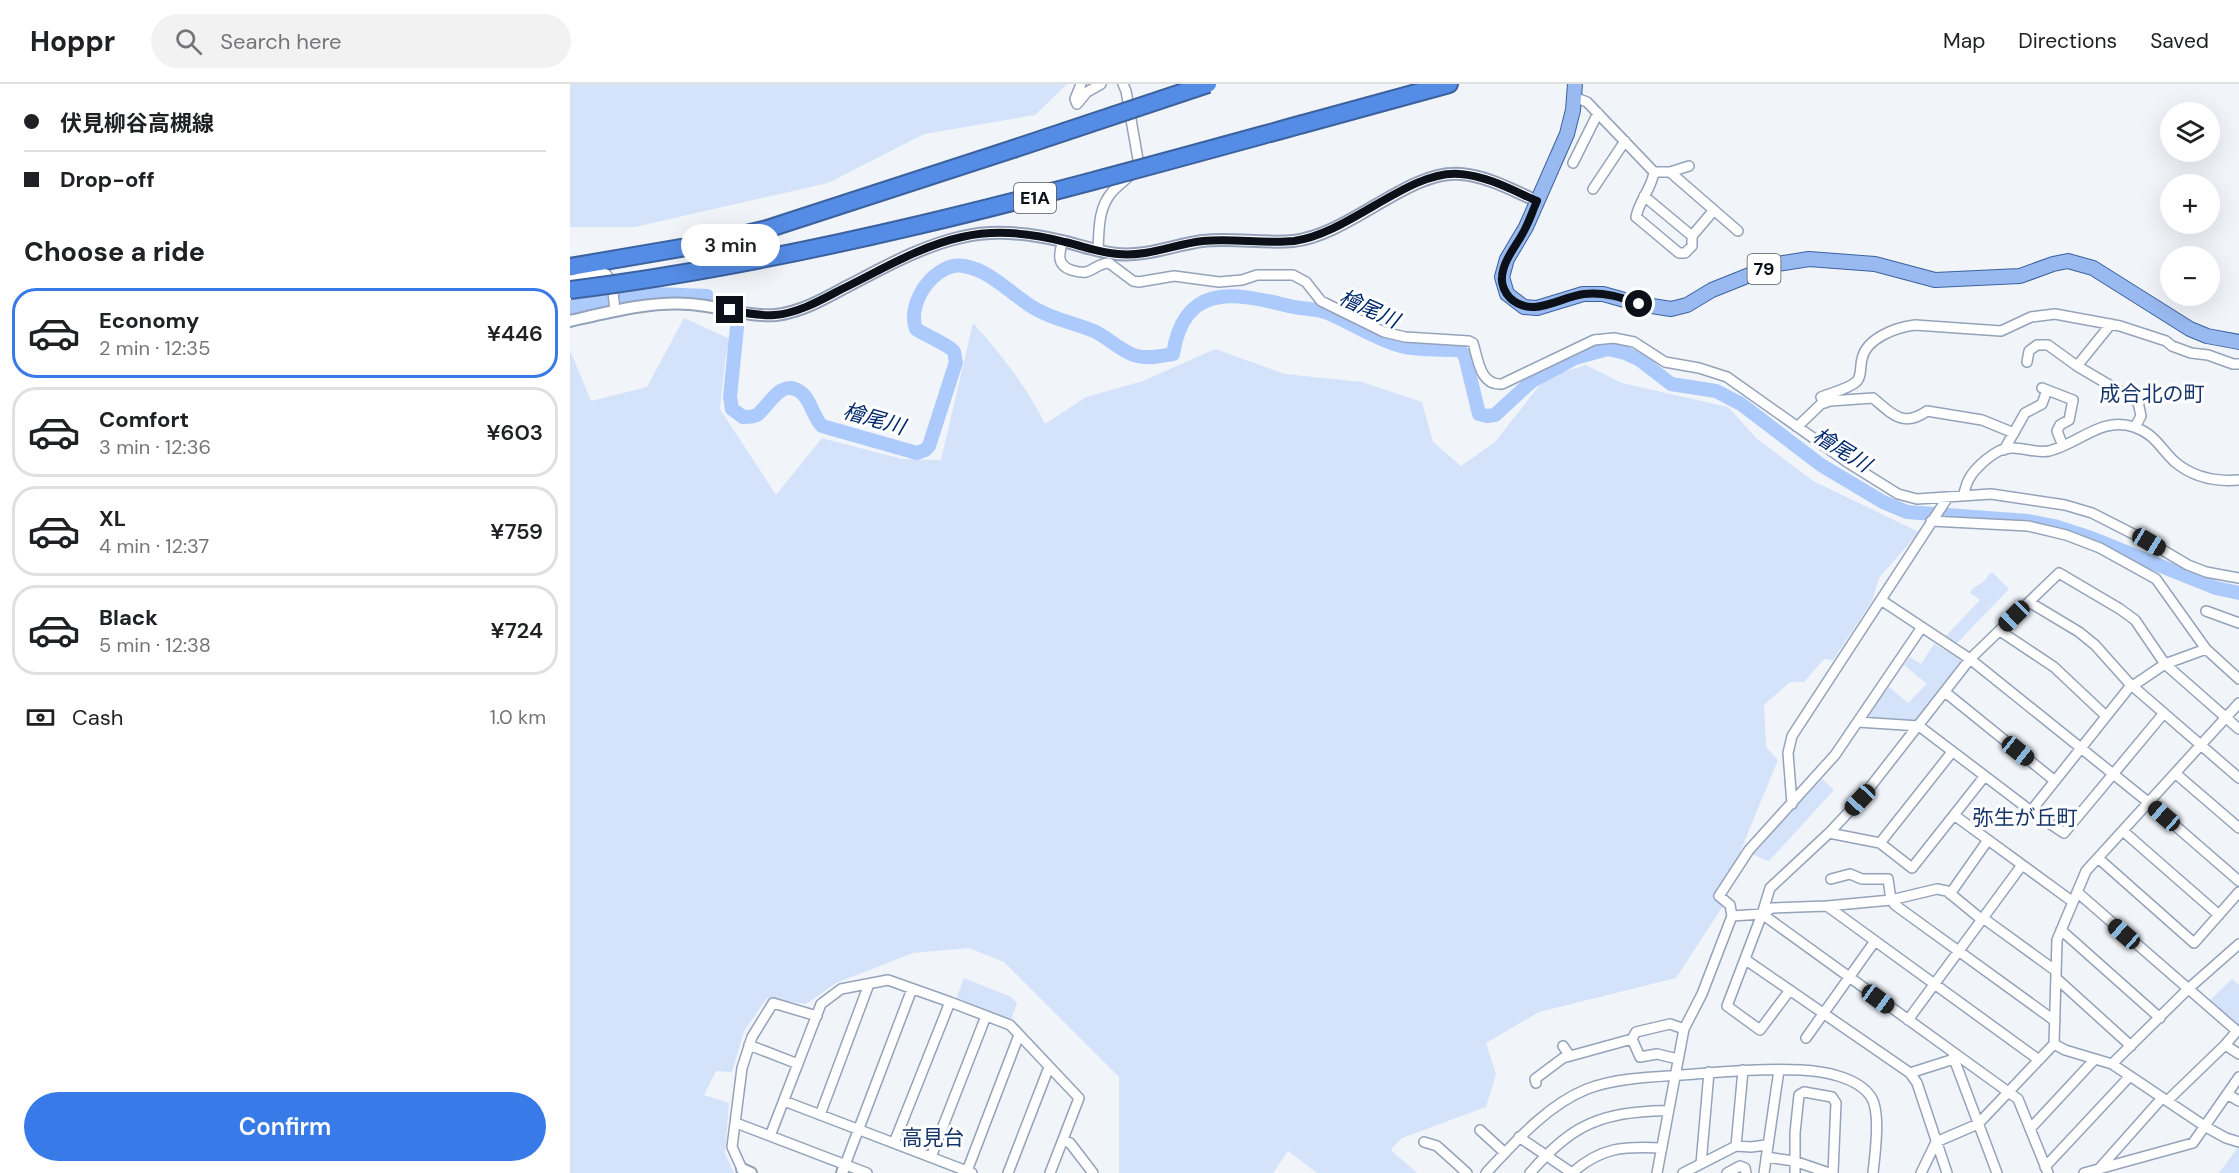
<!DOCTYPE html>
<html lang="en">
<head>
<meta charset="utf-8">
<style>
	:root { --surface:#fff; --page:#f2f2f2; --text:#202124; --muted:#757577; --line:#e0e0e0; --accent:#387ae8 }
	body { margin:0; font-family:"DM Sans","Noto Sans JP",sans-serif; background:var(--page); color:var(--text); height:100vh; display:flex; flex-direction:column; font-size:22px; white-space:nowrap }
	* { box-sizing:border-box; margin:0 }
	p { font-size:20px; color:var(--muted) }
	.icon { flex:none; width:33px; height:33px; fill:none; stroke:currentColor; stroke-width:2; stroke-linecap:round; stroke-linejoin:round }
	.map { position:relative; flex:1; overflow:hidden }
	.drawer { display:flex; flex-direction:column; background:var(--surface); width:570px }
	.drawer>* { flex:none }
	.banner { display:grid; align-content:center; height:132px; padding:0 24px; background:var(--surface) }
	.tools { position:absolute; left:1590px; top:18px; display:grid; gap:12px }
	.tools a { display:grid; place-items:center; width:60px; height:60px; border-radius:50%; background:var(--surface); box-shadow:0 6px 24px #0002; font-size:30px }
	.end { position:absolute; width:27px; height:27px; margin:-14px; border:8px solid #0b1019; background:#fff; box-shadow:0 0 0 3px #fff }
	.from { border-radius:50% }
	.bubble { position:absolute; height:42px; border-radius:21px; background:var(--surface); box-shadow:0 6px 24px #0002; font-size:20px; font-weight:600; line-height:42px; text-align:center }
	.car { position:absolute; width:18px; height:36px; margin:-18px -9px; border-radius:8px; box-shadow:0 0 4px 2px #0007; background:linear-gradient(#222 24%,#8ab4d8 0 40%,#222 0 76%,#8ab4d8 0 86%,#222 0) }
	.banner b { display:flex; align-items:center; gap:21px; height:57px; font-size:22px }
	.banner b+b { border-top:2px solid var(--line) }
	.banner i { width:15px; height:15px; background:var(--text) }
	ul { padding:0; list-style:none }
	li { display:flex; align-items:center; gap:18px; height:90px; margin:0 12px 9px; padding:0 12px; border:3px solid var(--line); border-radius:24px }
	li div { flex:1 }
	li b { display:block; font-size:22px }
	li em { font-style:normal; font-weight:600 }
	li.current { border-color:var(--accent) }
	li>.icon { width:54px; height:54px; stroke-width:1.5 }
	h2 { padding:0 24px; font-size:27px; line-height:72px }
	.pay { display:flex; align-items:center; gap:15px; height:66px; padding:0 24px; font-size:22px }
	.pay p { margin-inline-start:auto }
	.cta { display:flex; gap:12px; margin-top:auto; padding:12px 24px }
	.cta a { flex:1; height:69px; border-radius:36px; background:var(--accent); color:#fff; font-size:24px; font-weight:600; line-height:69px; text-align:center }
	header { display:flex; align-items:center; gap:36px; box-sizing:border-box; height:84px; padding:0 30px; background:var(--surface); border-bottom:2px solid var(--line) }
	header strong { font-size:28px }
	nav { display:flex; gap:33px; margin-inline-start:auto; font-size:21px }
	.search { width:420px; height:54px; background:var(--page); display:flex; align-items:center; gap:15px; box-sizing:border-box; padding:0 21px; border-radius:33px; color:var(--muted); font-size:22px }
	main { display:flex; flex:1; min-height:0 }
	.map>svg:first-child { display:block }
	.green { fill:#d4e2fa }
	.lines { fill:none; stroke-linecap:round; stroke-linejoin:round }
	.river { stroke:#accafc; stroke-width:14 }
	.minor-casing { stroke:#94a3ba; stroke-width:12 }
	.tertiary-casing { stroke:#94a3ba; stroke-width:14 }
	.primary-casing { stroke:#3b619e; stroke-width:16 }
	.motorway-casing { stroke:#3b619e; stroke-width:20 }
	.minor { stroke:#fff; stroke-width:9 }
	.tertiary { stroke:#fff; stroke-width:10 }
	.primary { stroke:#99baf0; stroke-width:14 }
	.motorway { stroke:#558ce6; stroke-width:16 }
	.motorway-bridge-casing { stroke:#3b619e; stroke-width:20; stroke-linecap:butt }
	.motorway-bridge { stroke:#558ce6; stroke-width:16 }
	.route { stroke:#0b1019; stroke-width:8 }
	.labels { text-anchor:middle; stroke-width:6; stroke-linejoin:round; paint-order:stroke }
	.shield { fill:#fff; stroke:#54585e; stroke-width:1.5 }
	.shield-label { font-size:18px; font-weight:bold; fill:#0b1019 }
	.water-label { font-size:21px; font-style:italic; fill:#00296d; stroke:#fff }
	.neighbourhood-label { font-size:21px; fill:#16366b; stroke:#fff }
</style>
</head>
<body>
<header>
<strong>Hoppr</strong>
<div class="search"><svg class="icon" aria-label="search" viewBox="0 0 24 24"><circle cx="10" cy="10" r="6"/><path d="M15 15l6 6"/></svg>Search here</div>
<nav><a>Map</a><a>Directions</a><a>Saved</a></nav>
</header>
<main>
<section class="drawer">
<div class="banner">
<b><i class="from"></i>伏見柳谷高槻線</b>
<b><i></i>Drop-off</b>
</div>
<h2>Choose a ride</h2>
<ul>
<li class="current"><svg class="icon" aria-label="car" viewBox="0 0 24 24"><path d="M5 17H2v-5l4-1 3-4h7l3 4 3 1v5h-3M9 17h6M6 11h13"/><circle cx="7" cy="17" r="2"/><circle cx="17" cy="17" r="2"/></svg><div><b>Economy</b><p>2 min · 12:35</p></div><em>¥446</em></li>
<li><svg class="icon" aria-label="car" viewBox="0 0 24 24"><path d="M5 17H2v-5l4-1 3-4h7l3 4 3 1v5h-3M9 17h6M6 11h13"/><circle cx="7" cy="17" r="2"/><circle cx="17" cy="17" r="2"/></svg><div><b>Comfort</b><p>3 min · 12:36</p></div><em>¥603</em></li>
<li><svg class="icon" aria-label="car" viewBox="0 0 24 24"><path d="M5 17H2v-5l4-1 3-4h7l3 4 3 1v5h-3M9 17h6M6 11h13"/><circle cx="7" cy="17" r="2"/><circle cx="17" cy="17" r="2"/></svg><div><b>XL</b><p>4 min · 12:37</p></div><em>¥759</em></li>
<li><svg class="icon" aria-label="car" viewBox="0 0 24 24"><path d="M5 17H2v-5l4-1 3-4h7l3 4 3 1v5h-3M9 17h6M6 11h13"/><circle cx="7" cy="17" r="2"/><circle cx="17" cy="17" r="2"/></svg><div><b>Black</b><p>5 min · 12:38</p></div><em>¥724</em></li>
</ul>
<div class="pay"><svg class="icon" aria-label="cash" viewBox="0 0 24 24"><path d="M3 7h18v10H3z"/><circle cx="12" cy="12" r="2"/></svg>Cash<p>1.0 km</p></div>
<div class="cta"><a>Confirm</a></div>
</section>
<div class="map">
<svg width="1669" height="1089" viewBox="0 0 1669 1089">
	<rect width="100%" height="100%" fill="#f1f5fa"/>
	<path class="green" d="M0,0H497L465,31L354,50L258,99L65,143H0Z
		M114,234L160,255L155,279L150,325L206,411L252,354L332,375L371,376L403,239C431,270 457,303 475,340L516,313L573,297L645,265L715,290L792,298L852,318L863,358L891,382L925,358L976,293L1016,281L1052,299L1158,323L1186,354L1243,397L1349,448L1309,494L1302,517L1263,576L1254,575L1234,598H1220L1194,621L1196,663L1208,676L1172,763L1155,819L1106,894L969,928L916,959L926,990L916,1023L832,1054L822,1064V1067L847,1089H747L718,1067L703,1089H549V993L434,878L399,864L343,869L266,899L236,920L197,914L174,947L162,988L146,987L134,1011L159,1019L155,1069L164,1089H0V266L21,317L77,303Z
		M1423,489L1439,505L1386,560L1376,552L1410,516L1400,509C1404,500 1413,502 1419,490Z
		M1364,560L1390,575L1391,580L1349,635L1345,637L1301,635L1298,631L1319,603L1338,619L1357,600L1334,581L1340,573L1351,580Z
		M1252,695L1264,706L1199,777L1183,771L1182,768Z
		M394,894L441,913L447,919L441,936L386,915Z
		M1662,895L1669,901V945L1638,918Z
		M1669,1062V1089H1649Z"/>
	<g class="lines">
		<path class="river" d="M0,223L85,210L137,212
			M167,243L160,313L162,325L173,333C177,333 182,333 187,331C199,322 210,295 229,307C241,314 242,332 252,342L347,369L355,366L359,362L386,278C385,277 385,269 384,268C381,262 353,250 346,245C336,219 365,177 394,182C420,186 442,211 464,224C482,235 504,239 524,247C539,254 551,268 567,272C579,275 591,272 603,270C614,200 662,208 715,221C728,225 743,224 755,228C781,238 804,255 831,262C849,267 871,265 890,266L895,272L909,330L917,332L925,331L962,297L1005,274L1038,265L1055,269L1070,276L1101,300L1146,307L1171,320L1251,381L1313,418L1337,428L1458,437L1484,442L1521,454L1646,504L1669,509"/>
		<g class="minor-casing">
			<path id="minor" d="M511,0L505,15L507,20L517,8L531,0
				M1004,13L1017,18L1084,88H1100L1119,82
				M1003,79L1028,29
				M1084,88C1082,104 1069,117 1066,133L1109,169H1115L1122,162V152L1144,126
				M1100,88L1168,147
				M1023,105L1055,57
				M1074,112L1122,152
				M493,157C489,169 486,181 501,186C505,187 511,189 516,188C524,186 529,179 539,179L563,197L569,198L604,192L649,198L672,196L687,191H723L736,198L751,217L814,248L835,253L899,257L903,259C908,275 910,302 932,300L1024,256L1044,254L1064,258L1095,278L1129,284L1157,293L1280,380L1328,410L1347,415L1421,410L1495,421L1522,429L1579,458L1618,481L1636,488L1669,494
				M528,167C529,146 528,124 542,108C551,98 562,92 569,81L556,7L553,0
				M0,196C14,195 21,184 36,190L42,198L45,227
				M1457,278L1459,267L1467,261H1478L1507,282L1568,318L1571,332L1565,343
				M1507,282L1541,240
				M1472,304L1503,316L1499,336L1490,341L1487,347L1493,362
				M1255,319L1251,313C1261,309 1278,305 1286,298C1292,293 1290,281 1292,275C1296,254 1327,243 1345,241L1431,247L1461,233L1485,230L1550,242L1596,257L1602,262L1621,269L1638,271L1663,280H1669
				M1227,343L1251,320L1260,317L1303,314C1322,330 1333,344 1357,327L1412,336L1444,349
				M1434,366L1455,329L1472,320L1477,306
				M1393,412C1395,407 1396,400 1399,395C1404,385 1419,372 1429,367C1445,359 1462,370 1479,367C1509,360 1531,332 1564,343C1585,350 1590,364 1605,378C1624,394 1645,398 1669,396
				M1361,437L1458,442L1496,451L1530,464L1586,495L1636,565
				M1311,516L1400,575L1578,718L1669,797
				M1459,518L1509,548L1525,561L1559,599L1669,694
				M1636,527L1669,539
				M1430,547L1484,583L1536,632
				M1375,608L1485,697
				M1288,638L1349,642L1461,727L1494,749L1594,629
				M1605,689L1669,744
				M1222,720L1218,669L1222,652L1378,413
				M1461,727L1558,605L1595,580L1636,565L1669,595
				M1384,731L1503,818
				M1553,747L1649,831
				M1259,749L1310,759L1342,784L1414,693
				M1310,759L1382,668
				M1528,774L1624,859L1669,808
				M1261,795L1280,790L1292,795H1318L1321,816L1325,821L1485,937
				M1507,808L1667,947L1655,961L1597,1017
				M1380,810L1418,756
				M1257,822L1469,976
				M1192,830L1448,1015L1478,1089
				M1162,832L1160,821L1149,812L1179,766L1265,671L1352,543
				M1413,834L1486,887
				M1491,846L1590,934
				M1176,876L1340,989L1347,999L1377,1089
				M1486,894L1561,962
				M1220,906L1190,946L1157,922L1192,830L1200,804L1259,749L1290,716L1400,575L1489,489L1550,525L1565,536L1595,580L1669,645
				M1338,936L1452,781
				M1236,954L1305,857
				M1062,955L1070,973L1087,970L1108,975
				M1484,960L1495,966L1542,980L1636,1043L1656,1054L1669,1058
				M179,961L228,980
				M1655,961L1669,970
				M993,962L1000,972
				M1383,968L1384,975L1427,1089
				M1542,980L1618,905L1669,860
				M1340,989L1384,975
				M966,999L965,995L993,974L1062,955L1066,948L1100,940L1114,945
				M1657,1010L1669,1017
				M214,1017L402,1089
				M250,1031L299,900
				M166,1039L297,1089
				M1460,1045L1525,975
				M910,1046L935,1069
				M200,1052L251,920L271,905L318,896L380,918L440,941L509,1014L480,1089
				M949,1053L1002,1089
				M493,1056L500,1059L523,1089
				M854,1058L867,1062L897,1089
				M324,1059L380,918
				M1166,1062L1173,986
				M361,1073L416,932
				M1196,1073L1224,1077L1259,1089
				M1131,1080L1139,988
				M275,1081L342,905
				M1475,1083L1560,992
				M172,1085L162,1063L172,984L182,953L203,919L247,932
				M1528,1086L1592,1014
				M397,1087L449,951
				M438,1089L479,983
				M916,1089C945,1058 977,1021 1017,1005C1046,994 1081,993 1112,991C1151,988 1191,984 1231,986C1253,987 1288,993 1301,1013C1311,1028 1305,1070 1303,1089
				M960,1089C993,1051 1019,1032 1070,1028C1080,1027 1089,1026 1098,1027
				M1002,1089C1031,1063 1054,1062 1092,1064
				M1087,1089L1114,945L1132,910L1162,832L1192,830L1202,824L1257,822L1321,816L1367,805L1377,807L1411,835
				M1113,1089L1166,1062L1181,1063L1196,1061
				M1157,1089L1170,1082L1175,1084L1176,1089
				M1194,1089L1209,986
				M1225,1089V1049L1229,1011L1234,1008L1262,1013L1266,1019L1263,1089
				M1351,1089L1366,1058L1408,1040L1484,960L1487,856L1516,787L1669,619
				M1514,1089L1623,1059L1669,993"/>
		</g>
		<g class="tertiary-casing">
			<path id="tertiary" d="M0,237C39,228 80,217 120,220C149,222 177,233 206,231C231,228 254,215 276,203C313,184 351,162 392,153C426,145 459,149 492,157C510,161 528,168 547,170C575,173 604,161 632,157C662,153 693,160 723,157C780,151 839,85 891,90C917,92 942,106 967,117
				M172,1085L181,1089
				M272,1089L275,1081"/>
		</g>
		<g class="primary-casing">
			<path id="primary" d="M1005,0L1003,26L997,50L956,143L937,175L932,193L937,210L954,223L967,224L1013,210H1033L1069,220L1101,225L1117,221L1142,206L1207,180L1239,175L1305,180L1365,196L1450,192L1483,180L1498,177L1523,184L1620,245L1637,252L1669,258"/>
		</g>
		<g class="motorway-casing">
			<path id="motorway" d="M733,40L879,0
				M0,183L134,160L197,145L443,65"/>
		</g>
		<use href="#minor" class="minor"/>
		<use href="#tertiary" class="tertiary"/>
		<use href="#primary" class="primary"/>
		<use href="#motorway" class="motorway"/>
		<g class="motorway-bridge-casing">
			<path id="motorway-bridge" d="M443,65L638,0
				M0,206C248,175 492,106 733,40"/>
		</g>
		<use href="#motorway-bridge" class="motorway-bridge"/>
	</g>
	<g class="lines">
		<path class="route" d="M160,226C174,229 190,232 205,231C229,229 251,216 272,205C311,186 350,162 392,153C427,145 461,149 495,158C513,162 530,169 548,170C577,173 605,160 633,157C663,154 694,160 724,157C779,150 840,85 890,90C917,92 942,106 967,117C963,126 960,135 956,143C949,159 933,175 932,193C931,200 935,209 940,214C963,235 989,213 1014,210C1034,208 1051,213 1069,220"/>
	</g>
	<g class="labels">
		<g class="shield">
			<rect x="444" y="99" width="42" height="30" rx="4.5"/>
			<rect x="1177.5" y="170" width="33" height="30" rx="4.5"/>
		</g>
		<g class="shield-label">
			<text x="465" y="120">E1A</text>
			<text x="1194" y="191">79</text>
		</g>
		<g class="water-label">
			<text transform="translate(799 225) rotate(24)" y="7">檜尾川</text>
			<text transform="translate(304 335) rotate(16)" y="7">檜尾川</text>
			<text transform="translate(1272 366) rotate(32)" y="7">檜尾川</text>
		</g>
		<g class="neighbourhood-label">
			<text x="1582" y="317">成合北の町</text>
			<text x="1455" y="741">弥生が丘町</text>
			<text x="363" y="1061">高見台</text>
		</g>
	</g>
</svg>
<div class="tools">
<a><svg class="icon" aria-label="layers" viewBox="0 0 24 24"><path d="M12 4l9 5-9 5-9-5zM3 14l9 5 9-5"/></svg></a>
<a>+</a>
<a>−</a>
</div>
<i class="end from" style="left:1069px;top:220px"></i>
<i class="end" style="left:160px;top:226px"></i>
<div class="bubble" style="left:111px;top:140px;width:99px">3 min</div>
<i class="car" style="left:1579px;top:458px;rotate:121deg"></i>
<i class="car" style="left:1444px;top:532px;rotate:226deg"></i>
<i class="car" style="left:1448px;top:667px;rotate:129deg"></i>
<i class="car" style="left:1290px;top:716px;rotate:223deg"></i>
<i class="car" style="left:1594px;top:732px;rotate:311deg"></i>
<i class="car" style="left:1554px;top:850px;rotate:311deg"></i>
<i class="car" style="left:1308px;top:915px;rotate:126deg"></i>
</div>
</main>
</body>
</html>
